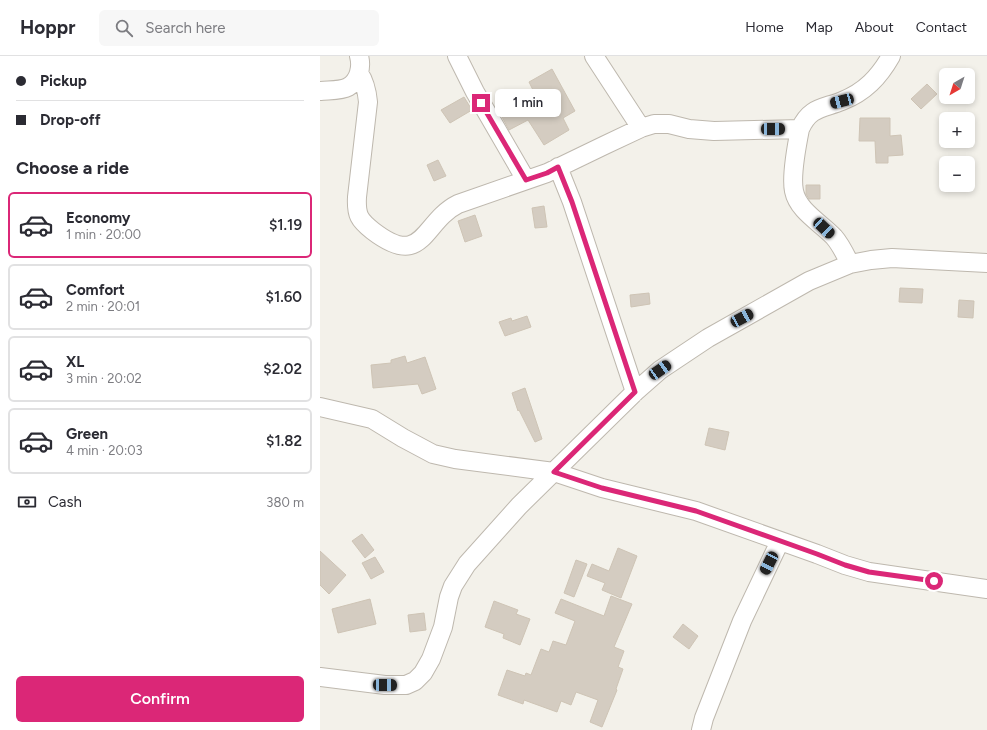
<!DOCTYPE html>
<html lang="en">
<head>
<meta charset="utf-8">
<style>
	:root { --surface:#fff; --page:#f7f7f7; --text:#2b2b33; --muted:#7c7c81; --line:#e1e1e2; --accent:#db2777 }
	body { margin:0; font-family:Figtree,sans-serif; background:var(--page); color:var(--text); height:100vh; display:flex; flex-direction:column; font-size:15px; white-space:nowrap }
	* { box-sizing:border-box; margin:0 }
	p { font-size:13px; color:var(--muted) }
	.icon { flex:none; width:22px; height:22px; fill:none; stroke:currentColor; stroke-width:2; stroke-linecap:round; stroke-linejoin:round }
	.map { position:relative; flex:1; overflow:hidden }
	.sheet { display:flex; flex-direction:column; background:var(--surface); width:320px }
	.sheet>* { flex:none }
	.guide { display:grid; align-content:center; height:88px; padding:0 16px; background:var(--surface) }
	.needle { width:26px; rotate:219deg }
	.buttons { position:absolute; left:619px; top:12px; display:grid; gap:8px }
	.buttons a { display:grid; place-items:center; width:36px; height:36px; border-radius:6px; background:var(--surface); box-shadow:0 2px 6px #0003; font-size:20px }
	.end { position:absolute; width:18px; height:18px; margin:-9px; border:5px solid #db2777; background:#fff; box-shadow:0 0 0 2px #fff }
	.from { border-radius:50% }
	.bubble { position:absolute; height:28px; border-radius:6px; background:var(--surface); box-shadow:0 2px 6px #0003; font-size:13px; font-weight:600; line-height:28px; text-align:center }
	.car { position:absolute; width:12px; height:24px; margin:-12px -6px; border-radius:5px; box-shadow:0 0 3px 1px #0007; background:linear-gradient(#222 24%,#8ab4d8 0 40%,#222 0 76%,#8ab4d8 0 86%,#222 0) }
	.guide b { display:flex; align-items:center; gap:14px; height:38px; font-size:15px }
	.guide b+b { border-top:1px solid var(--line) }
	.guide i { width:10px; height:10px; background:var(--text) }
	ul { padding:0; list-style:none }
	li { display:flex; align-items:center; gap:12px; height:66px; margin:0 8px 6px; padding:0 8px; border:2px solid var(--line); border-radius:6px }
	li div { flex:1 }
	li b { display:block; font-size:15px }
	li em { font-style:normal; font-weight:600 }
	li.on { border-color:var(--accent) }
	li>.icon { width:36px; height:36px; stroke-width:1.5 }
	h2 { padding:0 16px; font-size:18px; line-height:48px }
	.pay { display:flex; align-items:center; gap:10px; height:44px; padding:0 16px; font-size:15px }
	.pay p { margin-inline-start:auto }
	.primary-button { display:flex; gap:8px; margin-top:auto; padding:8px 16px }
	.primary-button a { flex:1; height:46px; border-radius:6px; background:var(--accent); color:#fff; font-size:16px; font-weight:600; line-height:46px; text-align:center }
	header { display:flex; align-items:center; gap:24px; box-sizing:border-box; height:56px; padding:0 20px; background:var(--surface); border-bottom:1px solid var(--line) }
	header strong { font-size:19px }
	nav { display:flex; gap:22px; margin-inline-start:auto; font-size:14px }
	.search { width:280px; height:36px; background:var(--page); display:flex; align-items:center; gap:10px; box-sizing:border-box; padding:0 14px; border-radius:6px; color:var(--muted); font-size:15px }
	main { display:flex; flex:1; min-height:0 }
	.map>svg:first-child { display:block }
	.building { fill:#d4ccc1; stroke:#cec4b5 }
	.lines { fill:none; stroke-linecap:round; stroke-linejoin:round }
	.minor-casing { stroke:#beb8ae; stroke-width:20 }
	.minor { stroke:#fff; stroke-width:18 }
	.route { stroke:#db2777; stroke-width:5 }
</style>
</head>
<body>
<header>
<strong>Hoppr</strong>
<div class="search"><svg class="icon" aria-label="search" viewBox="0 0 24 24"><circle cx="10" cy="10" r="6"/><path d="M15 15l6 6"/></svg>Search here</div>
<nav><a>Home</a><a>Map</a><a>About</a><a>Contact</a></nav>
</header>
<main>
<section class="sheet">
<div class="guide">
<b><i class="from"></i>Pickup</b>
<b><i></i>Drop-off</b>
</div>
<h2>Choose a ride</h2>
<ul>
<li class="on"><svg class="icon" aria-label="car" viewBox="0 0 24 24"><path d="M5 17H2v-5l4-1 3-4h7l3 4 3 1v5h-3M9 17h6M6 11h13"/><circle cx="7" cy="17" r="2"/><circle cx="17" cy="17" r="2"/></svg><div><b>Economy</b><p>1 min · 20:00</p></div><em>$1.19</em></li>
<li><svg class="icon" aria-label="car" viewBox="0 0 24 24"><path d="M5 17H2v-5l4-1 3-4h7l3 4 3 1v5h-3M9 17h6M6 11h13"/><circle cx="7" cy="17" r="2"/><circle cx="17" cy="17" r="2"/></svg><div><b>Comfort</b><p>2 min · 20:01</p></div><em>$1.60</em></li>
<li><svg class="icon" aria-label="car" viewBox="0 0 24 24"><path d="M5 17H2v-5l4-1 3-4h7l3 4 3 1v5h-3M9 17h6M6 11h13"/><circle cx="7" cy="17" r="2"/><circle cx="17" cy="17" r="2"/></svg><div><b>XL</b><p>3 min · 20:02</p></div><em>$2.02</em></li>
<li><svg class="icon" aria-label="car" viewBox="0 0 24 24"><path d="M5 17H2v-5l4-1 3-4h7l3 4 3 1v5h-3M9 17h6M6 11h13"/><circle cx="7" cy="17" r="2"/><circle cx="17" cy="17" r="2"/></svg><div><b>Green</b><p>4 min · 20:03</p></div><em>$1.82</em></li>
</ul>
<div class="pay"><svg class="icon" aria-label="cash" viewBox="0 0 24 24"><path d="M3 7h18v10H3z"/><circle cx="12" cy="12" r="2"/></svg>Cash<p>380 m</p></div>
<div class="primary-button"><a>Confirm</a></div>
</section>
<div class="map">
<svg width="667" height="674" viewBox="0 0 667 674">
	<rect width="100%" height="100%" fill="#f3f1ea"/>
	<path class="building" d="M232,13L255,55L243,62L249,74L224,89L208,64L189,74L181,59L216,40L209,26Z
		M607,28L617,38L601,53L591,43Z
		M144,41L152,54L130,67L121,54Z
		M540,62H570V80L581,79L583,99L568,100V107H556L555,85H539Z
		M118,104L126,120L114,125L107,109Z
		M486,129H500V143H489L486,138Z
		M224,150L227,171L215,172L212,152Z
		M155,159L162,180L145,186L138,165Z
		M580,232L603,233L602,247L579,246Z
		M329,237L330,248L311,251L310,239Z
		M639,244L654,245L653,262L638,261Z
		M207,260L211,271L185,280L179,266L191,262L192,265Z
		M85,300L87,307L105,301L116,333L102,338L98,328L53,332L51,309L71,307V304Z
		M205,332L222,383L215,386L199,354L198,355L192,337Z
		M389,372L409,376L405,394L385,389Z
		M42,478L54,494L45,502L32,485Z
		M298,492L317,500L301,542L282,534L285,527L267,520L272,508L289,515Z
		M0,495L26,519L9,538L0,529Z
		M55,501L64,516L51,523L42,507Z
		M256,504L267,508L254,541L244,537Z
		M291,540L312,548L294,591L304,595L298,611L303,613L296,633L297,634L282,671L270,666L278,644L256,636L251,649L241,645L237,656L204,644L203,648L178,639L187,614L205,620L206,617L211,619L221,593L229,596L233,585L246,589L255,565L235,557L241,543L284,560Z
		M50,543L56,568L18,577L12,553Z
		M174,545L198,554L196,558L210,563L200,589L183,582L184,578L165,571Z
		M104,557L106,574L90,576L88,559Z
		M363,568L378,580L369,593L353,581Z"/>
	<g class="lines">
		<g class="minor-casing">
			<path id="minor" d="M137,0L155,36L206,124
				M274,0L321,72
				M39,17C45,26 47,35 48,46L37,141C36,159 39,164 53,175C104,214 102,166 138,148L227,117L285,89L321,72L334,68H349L369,73L394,75L480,73
				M0,35C8,34 21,35 28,31C39,25 42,11 39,0
				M238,111L252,146L315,336
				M530,208C525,198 521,189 514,181C501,167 478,155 474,135C471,121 477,88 480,73C490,51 502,53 522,45C545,36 559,21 571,0
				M0,351L52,363L83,382L113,398L135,403L234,416L282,432L376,455L497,498L525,509L549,516L667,533
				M0,621L65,629H86L95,625L103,617L111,603L123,571L129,541L133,530L147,508L199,450L315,336L340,314L388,282L489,225L530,208L551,204L572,202L667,207
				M381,674L384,662L422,565L460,485"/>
		</g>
		<use href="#minor" class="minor"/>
	</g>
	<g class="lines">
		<path class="route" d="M161,47L206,124L227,117L238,111L252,146L315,336L234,416L282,432L376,455L497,498L525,509L549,516L614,525"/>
	</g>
</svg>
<div class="buttons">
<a><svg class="needle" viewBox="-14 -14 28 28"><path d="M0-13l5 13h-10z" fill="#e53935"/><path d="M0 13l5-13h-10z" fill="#7c7c81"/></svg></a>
<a>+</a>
<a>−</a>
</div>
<i class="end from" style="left:614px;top:525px"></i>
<i class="end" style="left:161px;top:47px"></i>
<div class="bubble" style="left:175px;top:33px;width:66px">1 min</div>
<i class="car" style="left:522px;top:45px;rotate:255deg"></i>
<i class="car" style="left:453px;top:73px;rotate:90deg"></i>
<i class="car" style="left:504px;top:172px;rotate:133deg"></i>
<i class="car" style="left:422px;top:262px;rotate:62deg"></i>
<i class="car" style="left:340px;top:314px;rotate:56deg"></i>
<i class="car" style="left:449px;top:507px;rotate:207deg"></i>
<i class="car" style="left:65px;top:629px;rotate:91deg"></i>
</div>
</main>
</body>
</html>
